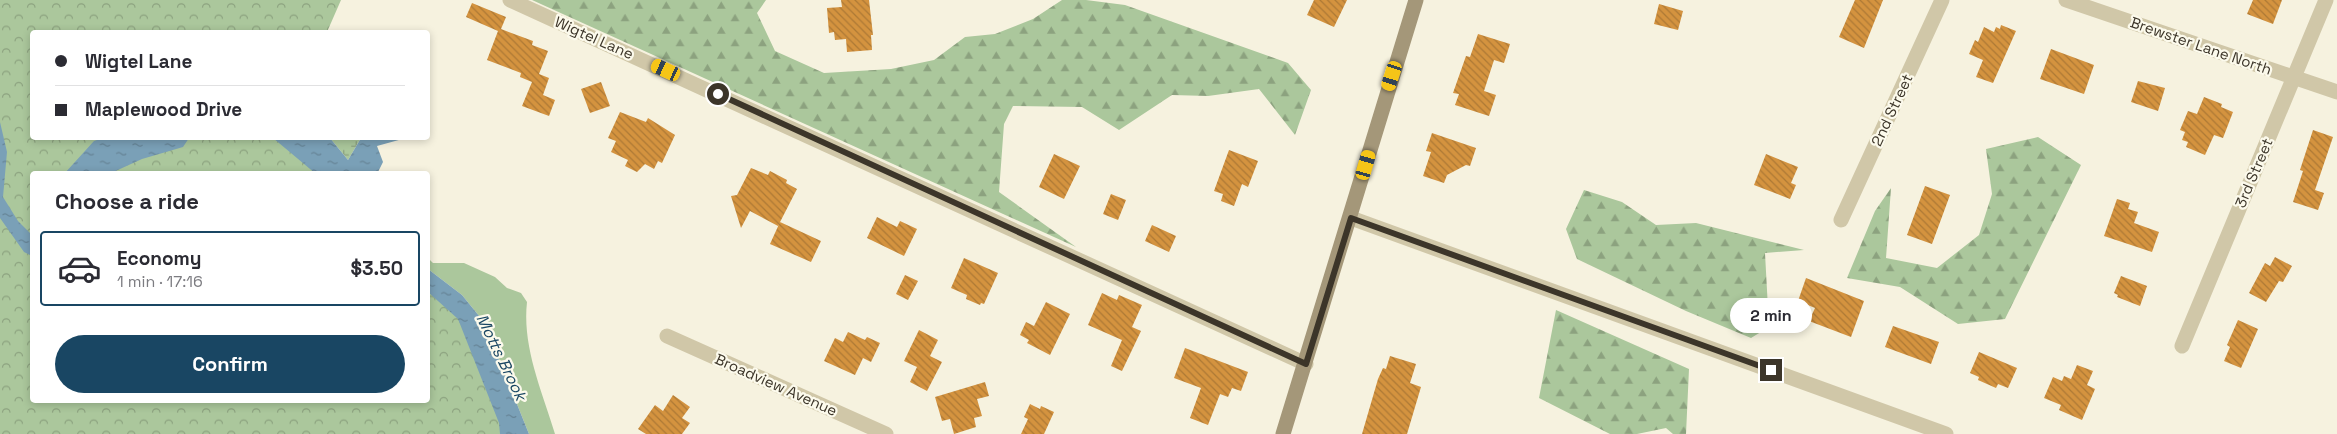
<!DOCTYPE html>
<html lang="en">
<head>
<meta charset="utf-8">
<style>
	:root { --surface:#fff; --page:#f7f7f7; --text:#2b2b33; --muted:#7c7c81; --line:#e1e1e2; --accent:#194663 }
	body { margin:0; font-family:"Space Grotesk",sans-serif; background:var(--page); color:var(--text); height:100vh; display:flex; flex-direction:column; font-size:19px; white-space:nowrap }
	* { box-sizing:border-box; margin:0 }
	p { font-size:16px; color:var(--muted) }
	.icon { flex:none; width:28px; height:28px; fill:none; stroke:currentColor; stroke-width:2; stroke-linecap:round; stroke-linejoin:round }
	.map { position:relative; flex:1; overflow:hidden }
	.details { position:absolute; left:30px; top:171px; width:400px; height:232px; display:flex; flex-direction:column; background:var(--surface); border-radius:5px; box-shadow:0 2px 8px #0003 }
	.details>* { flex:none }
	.top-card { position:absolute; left:30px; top:30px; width:400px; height:110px; border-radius:5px; box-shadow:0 2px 8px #0003; display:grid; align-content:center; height:110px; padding:0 25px; background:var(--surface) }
	.end { position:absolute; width:22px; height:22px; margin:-11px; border:6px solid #3c3529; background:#fff; box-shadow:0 0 0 2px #fff }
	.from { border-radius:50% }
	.bubble { position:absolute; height:35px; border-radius:18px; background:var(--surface); box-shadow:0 2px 8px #0003; font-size:16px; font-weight:600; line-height:35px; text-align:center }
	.car { position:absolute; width:15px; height:30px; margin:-15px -8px; border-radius:6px; box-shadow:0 0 4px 1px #0007; background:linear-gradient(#f5c518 24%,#345 0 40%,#f5c518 0 76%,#345 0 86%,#f5c518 0) }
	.top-card b { display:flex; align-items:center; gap:18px; height:48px; font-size:19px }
	.top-card b+b { border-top:1px solid var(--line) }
	.top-card i { width:12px; height:12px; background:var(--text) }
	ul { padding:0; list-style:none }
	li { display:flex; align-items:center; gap:15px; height:75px; margin:0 10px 8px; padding:0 15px; border:2px solid transparent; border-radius:5px }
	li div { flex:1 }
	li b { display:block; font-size:19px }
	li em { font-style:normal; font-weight:600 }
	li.selected { border-color:var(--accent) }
	li>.icon { width:45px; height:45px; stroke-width:1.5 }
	h2 { padding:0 25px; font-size:22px; line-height:60px }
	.primary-button { display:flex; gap:10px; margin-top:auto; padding:10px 25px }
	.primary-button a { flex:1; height:58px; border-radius:30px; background:var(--accent); color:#fff; font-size:20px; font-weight:600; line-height:58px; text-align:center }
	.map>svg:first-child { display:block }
	.grass { fill:#abc79c }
	.forest { fill:url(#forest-firs) }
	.wetland { fill:url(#wetland-marsh) }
	.park { fill:url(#park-crowns) }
	.water { fill:url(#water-ripples) }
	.building { fill:url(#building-back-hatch) }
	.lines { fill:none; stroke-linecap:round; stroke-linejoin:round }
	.street { stroke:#d0c7a8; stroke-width:15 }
	.secondary { stroke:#a49779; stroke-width:15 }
	.route { stroke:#3c3529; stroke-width:6 }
	.labels { text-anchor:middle; stroke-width:4.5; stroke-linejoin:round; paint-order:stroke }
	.street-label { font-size:15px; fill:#3c3529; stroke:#fcfaec }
	.water-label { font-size:16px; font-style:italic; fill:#194663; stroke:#fcfaec }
</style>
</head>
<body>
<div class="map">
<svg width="2337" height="434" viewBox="0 0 2337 434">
	<defs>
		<pattern id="forest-firs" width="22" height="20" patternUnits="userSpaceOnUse" patternTransform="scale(1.25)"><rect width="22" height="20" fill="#abc79c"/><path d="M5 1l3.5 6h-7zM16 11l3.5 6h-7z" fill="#8ca27f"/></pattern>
		<pattern id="wetland-marsh" width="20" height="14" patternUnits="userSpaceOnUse" patternTransform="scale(1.25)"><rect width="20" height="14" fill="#abc79c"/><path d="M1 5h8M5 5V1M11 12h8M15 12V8" fill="none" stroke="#8ca27f"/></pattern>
		<pattern id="park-crowns" width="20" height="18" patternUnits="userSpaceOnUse" patternTransform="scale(1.25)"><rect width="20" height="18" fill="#abc79c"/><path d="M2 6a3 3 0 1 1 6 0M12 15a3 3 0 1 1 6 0" fill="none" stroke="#8ca27f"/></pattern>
		<pattern id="water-ripples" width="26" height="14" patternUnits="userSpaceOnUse" patternTransform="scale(1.25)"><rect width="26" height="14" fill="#7aa0b7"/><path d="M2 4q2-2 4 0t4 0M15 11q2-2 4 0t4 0" fill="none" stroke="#658395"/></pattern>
		<pattern id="building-back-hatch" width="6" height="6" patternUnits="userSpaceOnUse" patternTransform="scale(1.25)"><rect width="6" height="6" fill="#d4933f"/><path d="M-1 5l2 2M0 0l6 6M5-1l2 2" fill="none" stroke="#ad7935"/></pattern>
	</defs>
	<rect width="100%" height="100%" fill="#f6f2df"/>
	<path class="grass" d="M428,258L433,263H464L495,277L507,288L521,293L527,302C522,347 542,391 555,434H529L484,322L462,295L428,269Z"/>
	<path class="forest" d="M532,0H766L757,13L775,51L824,73L891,69L934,60L965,37L995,34L1033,19L1062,0H1086L1125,5L1288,63L1311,90L1295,135L1259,89L1208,96L1172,95L1119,130L1082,107L1013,106L1004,124L999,192L1076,247Z
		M2038,137L2081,165L2005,319L1958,324L1900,287L1847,278L1875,211L1891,188L1886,258L1937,268L1979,235L1992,194L1986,149Z
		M1584,190L1622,202L1656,225L1696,223L1804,250L1765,253L1769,327L1751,338L1686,311L1577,259L1566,229Z
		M1556,310L1689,369L1686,434H1673L1666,428L1637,434H1610L1539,398Z"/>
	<path class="wetland" d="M330,138H361L348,160Z"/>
	<path class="park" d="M0,0H341L327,32H32V138H304L347,174H32V401H428V279L462,305L517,434H0Z"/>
	<path class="water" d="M0,122L7,152L3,197L18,221L32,235V256L24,252L0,218Z
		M103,138H189L183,147L142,159L109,174H64L94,141Z
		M273,138H330L348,160L361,138H406L377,146L383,162L377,174H316Z
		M428,269L462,295L484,322L529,434H500L499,423L458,319L428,292Z"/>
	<path class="building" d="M841,0H869L873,35H871L872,50L847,52L846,39L835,40L834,32L829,33L827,8L842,7Z
		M1314,0H1347L1334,27L1307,15Z
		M1855,0H1883L1864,48L1839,37Z
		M2253,0H2282L2273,24L2247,14Z
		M472,3L506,17L501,29L533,41L532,45L548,51L539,74L549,78L543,95L555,100L549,116L522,106L532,82L520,77L521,73L487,60L498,31L466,17Z
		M1659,4L1683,11L1678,30L1654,24Z
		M2001,25L2016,31L1993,83L1976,77L1983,60L1969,54L1975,40L1978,42L1984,27L1994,32L1996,27L2000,29Z
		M1478,34L1510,44L1504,63L1494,60L1484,91L1496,95L1489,116L1455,105L1459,94L1453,93L1466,56L1470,57Z
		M2051,49L2094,65L2084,94L2040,79Z
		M2138,81L2165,88L2158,111L2131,102Z
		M601,82L610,106L590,113L581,89Z
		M2204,97L2222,104L2221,107L2233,112L2223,138L2214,135L2205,155L2186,147L2188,142L2182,140L2185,132L2180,130L2188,111L2197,114Z
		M620,112L646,122L648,118L675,135L662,163L658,161L654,169L645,164L637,172L625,166L628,160L611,152L616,141L608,138Z
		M2313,130L2333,137L2315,190L2324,193L2318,210L2293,202L2303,171L2300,170Z
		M1432,133L1476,148L1470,166L1466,165L1447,175L1444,183L1423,176L1431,152L1426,151Z
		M1229,150L1258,161L1248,187L1242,184L1234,206L1221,201L1223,194L1214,191Z
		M1054,154L1080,166L1064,199L1039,187Z
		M1766,154L1798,167L1791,183L1796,185L1790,199L1754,185Z
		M751,168L768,175L770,171L787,180L786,183L797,189L778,226L750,211L741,228L731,196L737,195Z
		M1925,186L1950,195L1932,244L1907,235Z
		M1111,194L1126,200L1118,220L1103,214Z
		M2117,199L2130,203L2128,209L2138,212L2134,223L2159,232L2152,252L2104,236Z
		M877,217L897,227L900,221L917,229L904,256L867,238Z
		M780,222L821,241L811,262L770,244Z
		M1152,225L1176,236L1169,252L1145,241Z
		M2275,257L2292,266L2283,282L2279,281L2266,302L2249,293L2265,263L2270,266Z
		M964,258L998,273L984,304L981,303L980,305L966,299L967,295L951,288Z
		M905,275L918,281L908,300L896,294Z
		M2121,276L2147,286L2140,306L2117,297L2118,295L2114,293Z
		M1806,278L1864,301L1851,337L1809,321L1815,308L1798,301Z
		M1102,293L1117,300L1119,295L1142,305L1132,327L1141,331L1122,371L1111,366L1122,340L1088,325Z
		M1046,302L1070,314L1050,355L1027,343L1029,340L1020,335L1026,322L1034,326Z
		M2238,320L2258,329L2241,368L2224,361L2230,347L2227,345Z
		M1893,326L1939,342L1931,364L1885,347Z
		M919,330L938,340L930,356L942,362L927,391L910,382L917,367L904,361Z
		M848,332L865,340L867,337L880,343L871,362L863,358L855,375L824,361L835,338L843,342Z
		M1185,348L1248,372L1241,391L1232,388L1228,397L1220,394L1208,425L1190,418L1201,388L1174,378Z
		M1979,352L2017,368L2008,388L1998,384L1996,388L1978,380L1979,377L1970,373Z
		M1390,356L1416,364L1410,383L1421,387L1407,434H1362L1378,379L1383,368L1386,369Z
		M2077,365L2093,371L2087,385L2095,389L2082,420L2059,410L2061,405L2044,398L2053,377L2062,381L2064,376L2071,379Z
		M985,382L989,396L977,399L982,416L974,418L976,427L954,434L950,419L942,421L935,397Z
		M673,395L690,407L682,418L690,423L682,434H646L638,429L655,405L663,411Z
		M1030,404L1040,409L1041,406L1054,412L1044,434H1021L1028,419L1024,417Z"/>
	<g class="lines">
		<path class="street" d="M510,0L1306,364
			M2066,0L2337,92
			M1351,218L1946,434
			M1841,220L1942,0
			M667,336L886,434
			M2182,346L2326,0"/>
		<path class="secondary" d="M1283,434L1416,0"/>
	</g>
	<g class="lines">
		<path class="route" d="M718,94L1306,364L1351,218L1771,370"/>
	</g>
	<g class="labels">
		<g class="street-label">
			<text transform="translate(594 38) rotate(24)" y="5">Wigtel Lane</text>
			<text transform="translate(2201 46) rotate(19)" y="5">Brewster Lane North</text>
			<text transform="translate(1892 110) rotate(-65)" y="5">2nd Street</text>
			<text transform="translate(2254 173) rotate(-67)" y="5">3rd Street</text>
			<text transform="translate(776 385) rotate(24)" y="5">Broadview Avenue</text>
		</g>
		<g class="water-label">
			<text transform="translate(502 357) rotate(64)" y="6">Motts Brook</text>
		</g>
	</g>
</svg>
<i class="end from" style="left:718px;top:94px"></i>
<i class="end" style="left:1771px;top:370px"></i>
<div class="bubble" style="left:1730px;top:298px;width:82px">2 min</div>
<i class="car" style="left:666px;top:70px;rotate:295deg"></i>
<i class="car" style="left:1392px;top:76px;rotate:198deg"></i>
<i class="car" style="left:1366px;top:165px;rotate:16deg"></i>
<div class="top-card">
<b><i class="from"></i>Wigtel Lane</b>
<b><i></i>Maplewood Drive</b>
</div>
<section class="details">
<h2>Choose a ride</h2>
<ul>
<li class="selected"><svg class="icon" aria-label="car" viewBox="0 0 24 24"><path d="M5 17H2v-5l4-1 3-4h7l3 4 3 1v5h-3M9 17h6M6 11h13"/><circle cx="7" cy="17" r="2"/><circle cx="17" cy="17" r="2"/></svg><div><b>Economy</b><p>1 min · 17:16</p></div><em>$3.50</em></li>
</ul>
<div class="primary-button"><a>Confirm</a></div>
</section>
</div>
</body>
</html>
